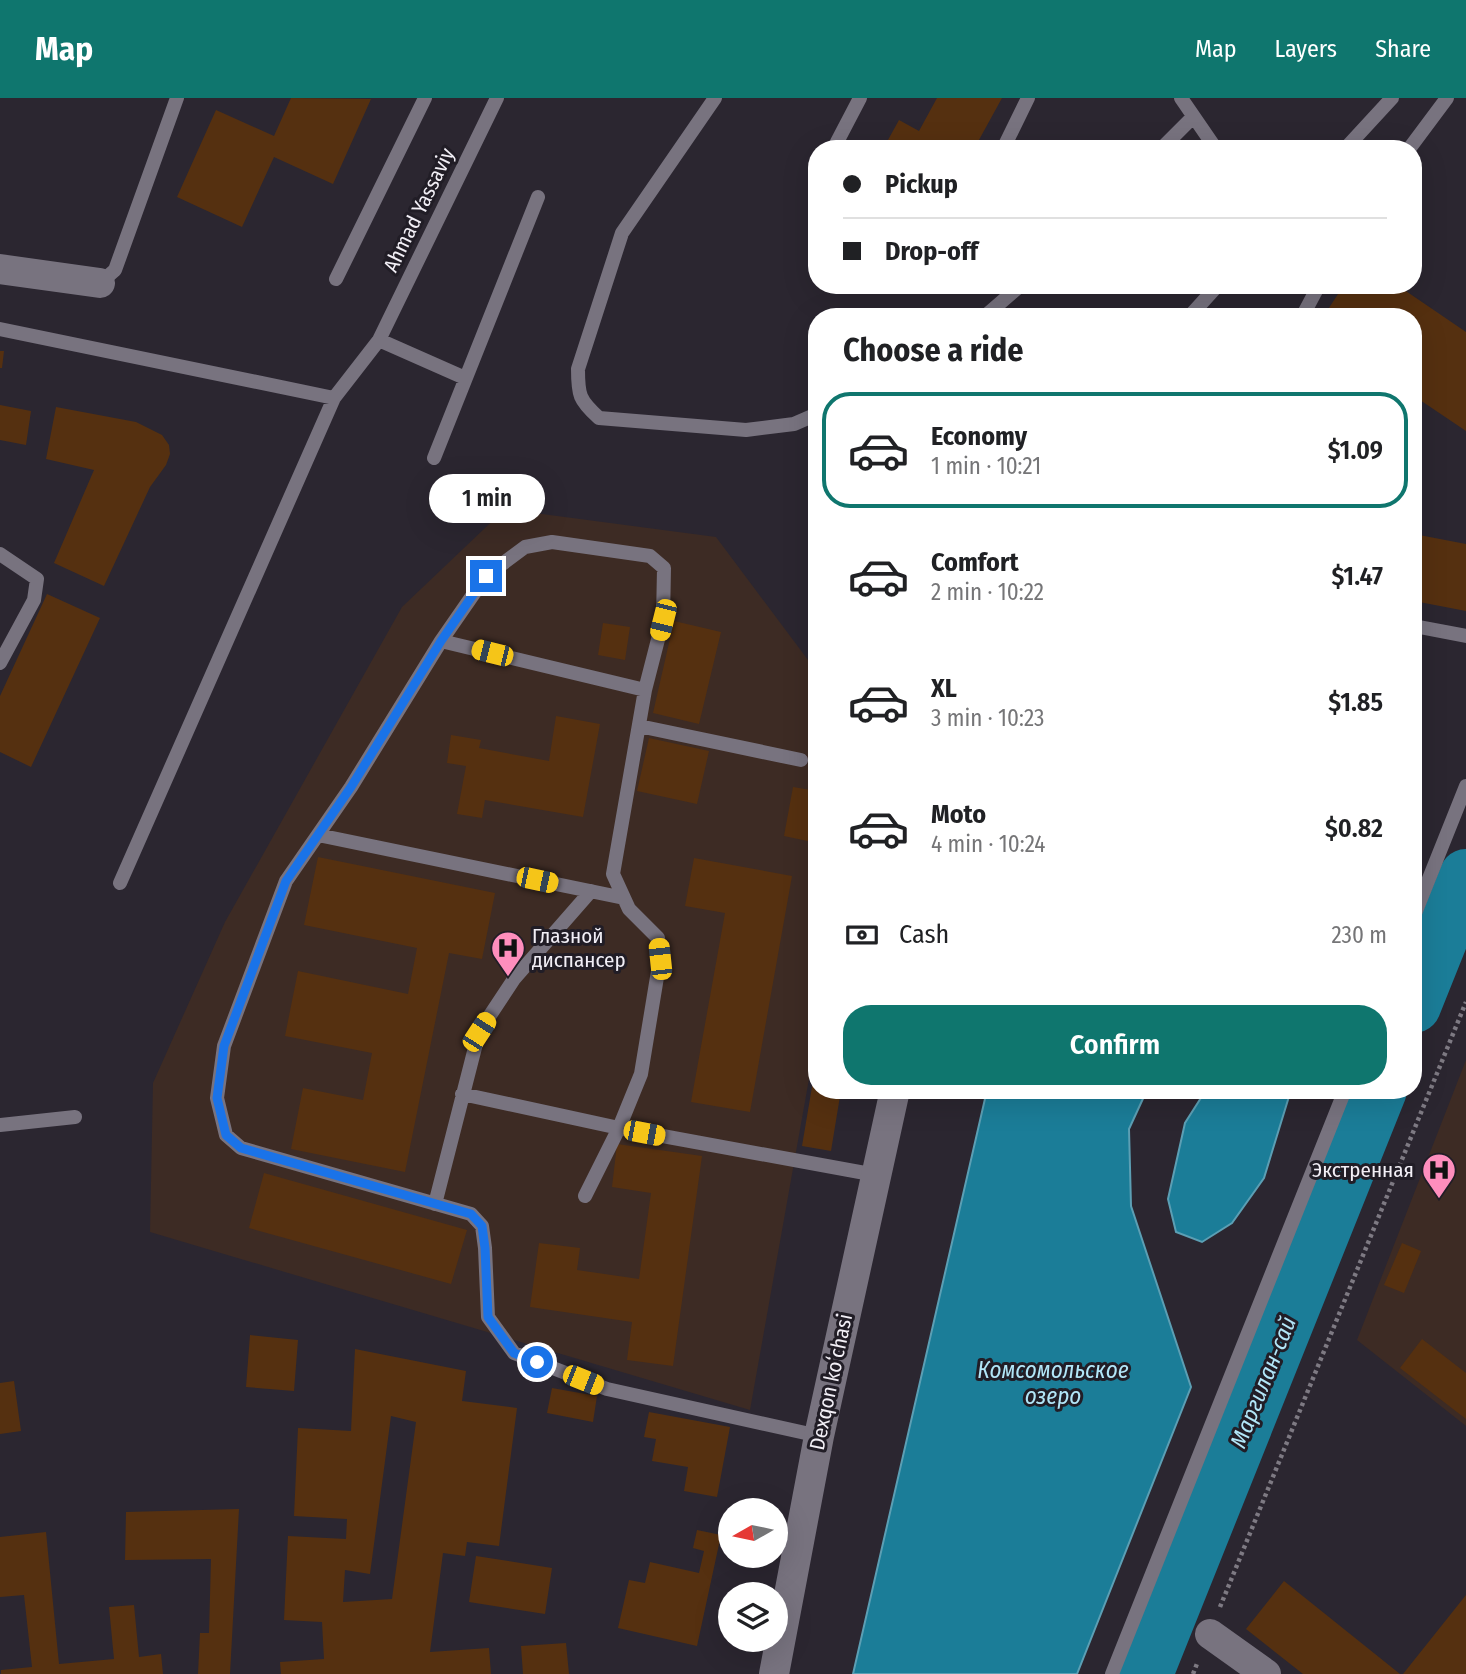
<!DOCTYPE html>
<html lang="en">
<head>
<meta charset="utf-8">
<style>
	:root { --surface:#fff; --page:#f2f2f2; --text:#202124; --muted:#757577; --line:#e0e0e0; --accent:#0f766e }
	body { margin:0; font-family:"Fira Sans Condensed",sans-serif; background:var(--page); color:var(--text); height:100vh; display:flex; flex-direction:column; font-size:26px; white-space:nowrap }
	* { box-sizing:border-box; margin:0 }
	p { font-size:23px; color:var(--muted) }
	.icon { flex:none; width:38px; height:38px; fill:none; stroke:currentColor; stroke-width:2; stroke-linecap:round; stroke-linejoin:round }
	.map { position:relative; flex:1; overflow:hidden }
	.details { position:absolute; left:808px; top:210px; width:614px; height:791px; display:flex; flex-direction:column; background:var(--surface); border-radius:28px; box-shadow:0 7px 28px #0002 }
	.details>* { flex:none }
	.top-card { position:absolute; left:808px; top:42px; width:614px; height:154px; border-radius:28px; box-shadow:0 7px 28px #0002; display:grid; align-content:center; height:154px; padding:0 35px; background:var(--surface) }
	.needle { width:46px; rotate:261deg }
	.buttons { position:absolute; left:718px; top:1400px; display:grid; gap:14px }
	.buttons a { display:grid; place-items:center; width:70px; height:70px; border-radius:50%; background:var(--surface); box-shadow:0 7px 28px #0002; font-size:35px }
	.end { position:absolute; width:32px; height:32px; margin:-16px; border:9px solid #1a73e8; background:#fff; box-shadow:0 0 0 4px #fff }
	.from { border-radius:50% }
	.bubble { position:absolute; height:49px; border-radius:24px; background:var(--surface); box-shadow:0 7px 28px #0002; font-size:23px; font-weight:600; line-height:49px; text-align:center }
	.car { position:absolute; width:21px; height:42px; margin:-21px -10px; border-radius:9px; box-shadow:0 0 5px 2px #0007; background:linear-gradient(#f5c518 24%,#345 0 40%,#f5c518 0 76%,#345 0 86%,#f5c518 0) }
	.top-card b { display:flex; align-items:center; gap:24px; height:66px; font-size:26px }
	.top-card b+b { border-top:2px solid var(--line) }
	.top-card i { width:18px; height:18px; background:var(--text) }
	ul { padding:0; list-style:none }
	li { display:flex; align-items:center; gap:21px; height:116px; margin:0 14px 10px; padding:0 21px; border:4px solid transparent; border-radius:28px }
	li div { flex:1 }
	li b { display:block; font-size:26px }
	li em { font-style:normal; font-weight:600 }
	li.on { border-color:var(--accent) }
	li>.icon { width:63px; height:63px; stroke-width:1.5 }
	h2 { padding:0 35px; font-size:32px; line-height:84px }
	.pay { display:flex; align-items:center; gap:18px; height:77px; padding:0 35px; font-size:26px }
	.pay p { margin-inline-start:auto }
	.action { display:flex; gap:14px; margin-top:auto; padding:14px 35px }
	.action a { flex:1; height:80px; border-radius:28px; background:var(--accent); color:#fff; font-size:28px; font-weight:600; line-height:80px; text-align:center }
	header { display:flex; align-items:center; gap:42px; box-sizing:border-box; height:98px; padding:0 35px; background:var(--accent); color:#fff }
	header strong { font-size:33px }
	nav { display:flex; gap:38px; margin-inline-start:auto; font-size:24px }
	.map>svg:first-child { display:block }
	.medical { fill:#3d2b24 }
	.water { fill:#1b7d98; stroke:#5c9fb4; stroke-width:2 }
	.lines { fill:none; stroke-linecap:round; stroke-linejoin:round }
	.river { stroke:#1b7d98; stroke-width:54 }
	.building { fill:#553010; fill-rule:evenodd }
	.path { stroke:#7e7a83; stroke-width:4.5; stroke-dasharray:3.5 3.5; stroke-linecap:butt }
	.service { stroke:#78737f; stroke-width:14 }
	.minor { stroke:#78737f; stroke-width:30 }
	.route { stroke:#1a73e8; stroke-width:9 }
	.labels { text-anchor:middle; stroke-width:6; stroke-linejoin:round; paint-order:stroke }
	.street-label { font-size:21px; fill:#f2eff6; stroke:#211d26 }
	.poi-label { font-size:21px; fill:#f2eff6; stroke:#211d26; text-anchor:start }
	.water-label { font-size:23px; font-style:italic; fill:#b2e6f8; stroke:#211d26 }
</style>
</head>
<body>
<header>
<strong>Map</strong>
<nav><a>Map</a><a>Layers</a><a>Share</a></nav>
</header>
<div class="map">
<svg width="1466" height="1576" viewBox="0 0 1466 1576">
	<rect width="100%" height="100%" fill="#2b2630"/>
	<path class="medical" d="M505,411L716,439L817,574V936L750,1312L150,1134L153,985L225,824L402,509Z
		M1466,962V1328L1357,1242Z"/>
	<path class="water" d="M987,992H1147L1129,1031L1131,1108L1191,1289L1077,1576H853Z
		M1206,992H1291L1264,1080L1232,1125L1202,1144L1176,1134L1168,1101L1185,1025Z"/>
	<g class="lines">
		<path class="river" d="M1414,908L1466,778
			M1146,1576L1380,992"/>
	</g>
	<path class="building" d="M291,0L371,1L333,86L274,59L242,129L177,99L216,12L274,38Z
		M937,0H1002L974,51H883L899,22L919,33Z
		M1344,187H1397L1466,234V333L1414,298V219H1323Z
		M0,253H4L2,270H0Z
		M0,307L31,313L26,347L0,342Z
		M56,309L136,324L162,337L169,347L170,356L166,367L150,389L104,488L54,465L94,372L46,361Z
		M1414,436L1466,446V513L1414,503Z
		M47,496L100,520L31,669L0,654V598Z
		M674,523L721,534L699,626L653,615Z
		M603,525L630,529L625,562L598,557Z
		M556,618L600,626L583,719L485,702L482,720L457,716L466,668L447,665L451,637L481,642L479,650L549,663Z
		M649,640L709,653L697,706L637,693Z
		M793,689L817,693V745L784,738Z
		M318,759L495,795L482,861L449,855L405,1074L291,1051L303,990L363,1002L372,955L285,938L298,873L408,896L417,850L304,827Z
		M694,760L792,778L750,1014L691,1004L725,815L685,808Z
		M815,971L817,972V992H841L831,1053L802,1048Z
		M617,1046L702,1058L673,1268L627,1262L632,1224L530,1209L539,1145L580,1150L577,1172L639,1181L651,1095L612,1089Z
		M264,1075L467,1132L451,1186L249,1130Z
		M1402,1145L1421,1153L1404,1195L1384,1187Z
		M250,1237L298,1242L294,1293L246,1289Z
		M1422,1241L1466,1275V1321L1400,1270Z
		M355,1251L466,1273L462,1303L517,1310L499,1448L467,1444L465,1458L443,1455L430,1554L489,1550L491,1576H281L280,1564L324,1561L322,1524L284,1522L288,1438L346,1441L347,1421L294,1418L298,1330L351,1333ZM391,1318L416,1324L392,1501L343,1504L345,1472L370,1476Z
		M14,1283L21,1333L0,1336V1285Z
		M552,1290L597,1298L593,1324L547,1315Z
		M649,1314L730,1329L717,1399L684,1393L688,1369L652,1363L656,1341L644,1339Z
		M239,1411L230,1576H198L200,1535H209L211,1461L125,1462L126,1414Z
		M697,1432L721,1437L697,1548L618,1530L629,1482L645,1485L650,1464L699,1475L704,1453L693,1450Z
		M46,1434L59,1566L114,1561L109,1509L134,1507L139,1559L161,1556L163,1576H1V1572L32,1569L24,1497L0,1499V1439Z
		M476,1458L552,1470L545,1516L469,1504Z
		M1284,1483L1400,1576H1303L1246,1531Z
		M1466,1497V1576H1403Z
		M566,1545L569,1576H523L521,1548Z"/>
	<g class="lines">
		<path class="path" d="M1220,1509L1466,904
			M1193,1576L1198,1563"/>
		<path class="service" d="M715,0L622,135L578,271C578,297 579,302 599,320L746,332L794,326L817,316
			M1181,0L1216,51
			M837,44L860,0
			M1003,51L1028,0
			M1161,51L1193,19
			M1345,51L1392,0
			M1409,51L1447,0
			M336,181L425,0
			M100,185L115,172L177,0
			M984,219L1021,187
			M1189,219L1218,187
			M1302,219L1319,187
			M0,231L334,300L379,242L497,0
			M379,242L465,280
			M434,360L538,99
			M0,456L37,481L34,502L0,565
			M1414,528L1466,538
			M441,543L645,592
			M639,628L801,662
			M318,737L624,800
			M120,785L334,300
			M1414,818L1466,688
			M462,996L619,1030L876,1077
			M0,1027L75,1019
			M585,1098L619,1030L641,976L660,861L658,840L629,811L613,776L645,592L663,522L664,470L650,458L552,444L525,449L486,478L441,543L351,689L286,783L224,948L217,1000L226,1037L241,1050L471,1116L482,1128L485,1150L488,1219L514,1255L607,1291L819,1338
			M435,1106L479,934L514,881L591,793
			M1112,1576L1345,992"/>
		<path class="minor" d="M0,171L100,185
			M1210,1536L1266,1576
			M774,1576L819,1338L895,992"/>
	</g>
	<g class="lines">
		<path class="route" d="M486,478L441,543L351,689L286,783L224,948L217,1000L226,1037L241,1050L471,1116L482,1128L485,1150L488,1219L514,1255L537,1264"/>
	</g>
	<defs>
		<g id="hospital-pin" transform="scale(1.75)"><path d="M0 17L-7.5 6A9.5 9.5 0 1 1 7.5 6Z" fill="#fe8ebd" stroke="#211d26"/><path d="M-5-5h3v3.5h4V-5h3V5h-3V1.5h-4V5h-3Z" fill="#111"/></g>
	</defs>
	<g fill-rule="evenodd">
		<use href="#hospital-pin" x="508" y="850"/>
		<use href="#hospital-pin" x="1439" y="1072"/>
	</g>
	<g class="labels">
		<g class="street-label">
			<text transform="translate(419 112) rotate(-64)" y="7">Ahmad Yassaviy</text>
			<text transform="translate(831 1284) rotate(-78)" y="7">Dexqon koʻchasi</text>
		</g>
		<g class="poi-label">
			<text x="532" y="845">Глазной<tspan x="532" dy="24">диспансер</tspan></text>
			<text x="1414" y="1079" text-anchor="end">Экстренная</text>
		</g>
		<g class="water-label">
			<text x="1053" y="1280">Комсомольское<tspan x="1053" dy="26">озеро</tspan></text>
			<text transform="translate(1263 1284) rotate(-68)" y="8">Маргилан-сай</text>
		</g>
	</g>
</svg>
<div class="buttons">
<a><svg class="needle" viewBox="-14 -14 28 28"><path d="M0-13l5 13h-10z" fill="#e53935"/><path d="M0 13l5-13h-10z" fill="#757577"/></svg></a>
<a><svg class="icon" aria-label="layers" viewBox="0 0 24 24"><path d="M12 4l9 5-9 5-9-5zM3 14l9 5 9-5"/></svg></a>
</div>
<i class="end from" style="left:537px;top:1264px"></i>
<i class="end" style="left:486px;top:478px"></i>
<div class="bubble" style="left:429px;top:376px;width:116px">1 min</div>
<i class="car" style="left:663px;top:522px;rotate:194deg"></i>
<i class="car" style="left:492px;top:555px;rotate:284deg"></i>
<i class="car" style="left:537px;top:782px;rotate:102deg"></i>
<i class="car" style="left:660px;top:861px;rotate:354deg"></i>
<i class="car" style="left:479px;top:934px;rotate:33deg"></i>
<i class="car" style="left:644px;top:1035px;rotate:101deg"></i>
<i class="car" style="left:583px;top:1282px;rotate:112deg"></i>
<div class="top-card">
<b><i class="from"></i>Pickup</b>
<b><i></i>Drop-off</b>
</div>
<section class="details">
<h2>Choose a ride</h2>
<ul>
<li class="on"><svg class="icon" aria-label="car" viewBox="0 0 24 24"><path d="M5 17H2v-5l4-1 3-4h7l3 4 3 1v5h-3M9 17h6M6 11h13"/><circle cx="7" cy="17" r="2"/><circle cx="17" cy="17" r="2"/></svg><div><b>Economy</b><p>1 min · 10:21</p></div><em>$1.09</em></li>
<li><svg class="icon" aria-label="car" viewBox="0 0 24 24"><path d="M5 17H2v-5l4-1 3-4h7l3 4 3 1v5h-3M9 17h6M6 11h13"/><circle cx="7" cy="17" r="2"/><circle cx="17" cy="17" r="2"/></svg><div><b>Comfort</b><p>2 min · 10:22</p></div><em>$1.47</em></li>
<li><svg class="icon" aria-label="car" viewBox="0 0 24 24"><path d="M5 17H2v-5l4-1 3-4h7l3 4 3 1v5h-3M9 17h6M6 11h13"/><circle cx="7" cy="17" r="2"/><circle cx="17" cy="17" r="2"/></svg><div><b>XL</b><p>3 min · 10:23</p></div><em>$1.85</em></li>
<li><svg class="icon" aria-label="car" viewBox="0 0 24 24"><path d="M5 17H2v-5l4-1 3-4h7l3 4 3 1v5h-3M9 17h6M6 11h13"/><circle cx="7" cy="17" r="2"/><circle cx="17" cy="17" r="2"/></svg><div><b>Moto</b><p>4 min · 10:24</p></div><em>$0.82</em></li>
</ul>
<div class="pay"><svg class="icon" aria-label="cash" viewBox="0 0 24 24"><path d="M3 7h18v10H3z"/><circle cx="12" cy="12" r="2"/></svg>Cash<p>230 m</p></div>
<div class="action"><a>Confirm</a></div>
</section>
</div>
</body>
</html>
